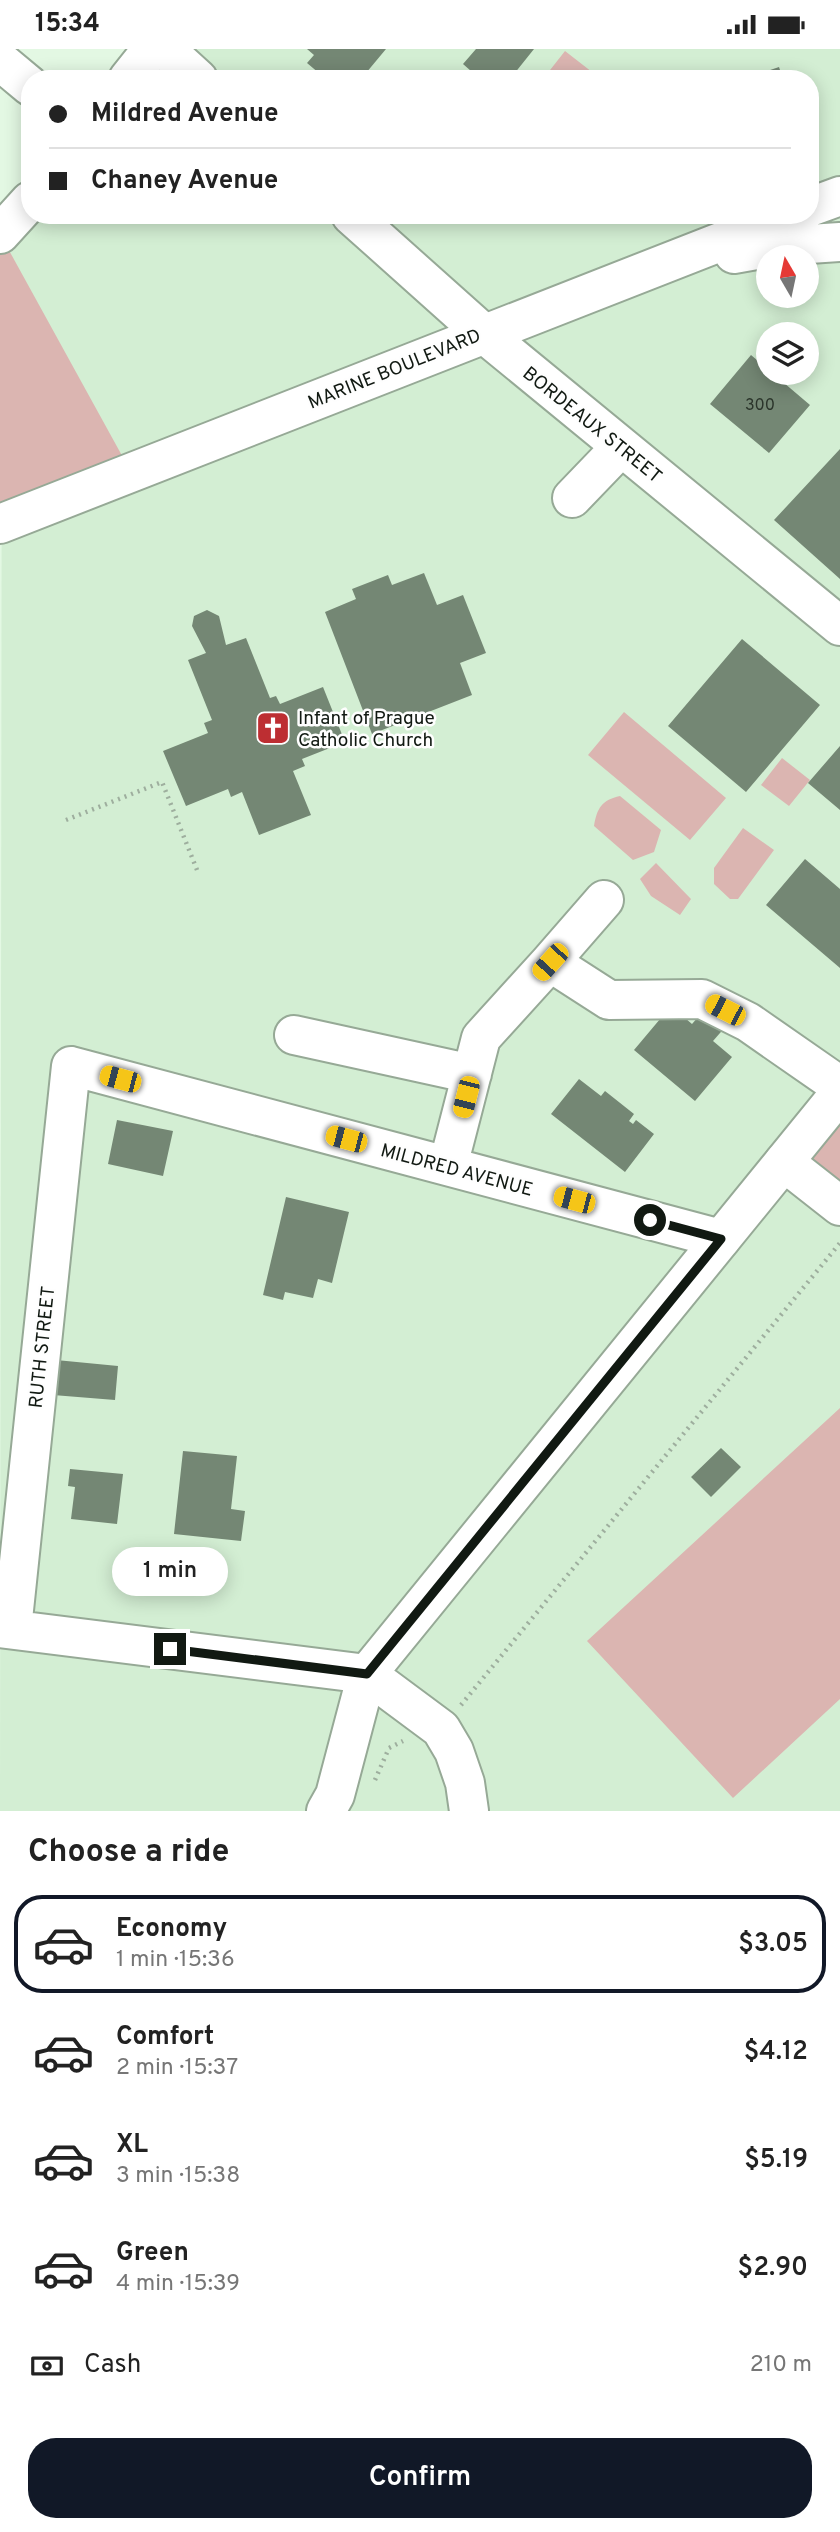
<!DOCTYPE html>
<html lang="en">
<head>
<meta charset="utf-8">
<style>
	:root { --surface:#fff; --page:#f6f6f6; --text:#222; --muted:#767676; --line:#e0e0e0; --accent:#111827 }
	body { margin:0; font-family:Overpass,sans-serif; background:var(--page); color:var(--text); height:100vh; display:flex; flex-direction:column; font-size:26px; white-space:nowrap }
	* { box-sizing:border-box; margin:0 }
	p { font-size:23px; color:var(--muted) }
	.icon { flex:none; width:38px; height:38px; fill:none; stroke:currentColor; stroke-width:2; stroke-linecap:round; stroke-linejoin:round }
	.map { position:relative; height:1762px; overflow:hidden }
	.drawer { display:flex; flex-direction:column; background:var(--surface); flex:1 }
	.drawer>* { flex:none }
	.banner { position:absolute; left:21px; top:21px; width:798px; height:154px; border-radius:28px; box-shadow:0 4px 18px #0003; display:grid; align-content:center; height:154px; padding:0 28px; background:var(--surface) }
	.needle { width:46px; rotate:351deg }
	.tools { position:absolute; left:756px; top:196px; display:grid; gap:14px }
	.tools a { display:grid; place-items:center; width:63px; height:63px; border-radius:50%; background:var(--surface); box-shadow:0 4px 18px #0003; font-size:35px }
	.end { position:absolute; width:32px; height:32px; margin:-16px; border:9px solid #111912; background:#fff; box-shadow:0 0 0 4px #fff }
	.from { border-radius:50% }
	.bubble { position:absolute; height:49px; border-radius:24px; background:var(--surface); box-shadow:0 4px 18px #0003; font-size:23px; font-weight:600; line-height:49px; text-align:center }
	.car { position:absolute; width:21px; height:42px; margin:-21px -10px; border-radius:9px; box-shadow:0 0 5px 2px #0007; background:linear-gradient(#f5c518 24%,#345 0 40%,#f5c518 0 76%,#345 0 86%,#f5c518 0) }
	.banner b { display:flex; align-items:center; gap:24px; height:66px; font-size:26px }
	.banner b+b { border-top:2px solid var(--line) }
	.banner i { width:18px; height:18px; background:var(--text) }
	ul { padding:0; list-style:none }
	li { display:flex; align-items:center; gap:21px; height:98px; margin:0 14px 10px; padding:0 14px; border:4px solid transparent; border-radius:28px }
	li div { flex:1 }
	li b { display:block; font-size:26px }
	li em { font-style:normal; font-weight:600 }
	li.current { border-color:var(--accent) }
	li>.icon { width:63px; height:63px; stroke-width:1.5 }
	h2 { padding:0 28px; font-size:32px; line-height:84px }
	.pay { display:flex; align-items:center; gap:18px; height:77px; padding:0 28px; font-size:26px }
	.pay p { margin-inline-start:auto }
	.primary-button { display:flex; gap:14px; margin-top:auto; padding:14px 28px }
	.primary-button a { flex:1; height:80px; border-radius:28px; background:var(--accent); color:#fff; font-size:28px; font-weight:600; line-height:80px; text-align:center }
	.status { display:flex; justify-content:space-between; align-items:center; height:49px; padding:0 35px; background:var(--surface); direction:ltr }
	.status svg { height:19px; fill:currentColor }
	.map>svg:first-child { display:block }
	.built { fill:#d3eed3; fill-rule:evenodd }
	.green { fill:#dbb5b1 }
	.building { fill:#748774 }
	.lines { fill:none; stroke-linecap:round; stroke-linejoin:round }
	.minor-casing { stroke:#96a996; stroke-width:42 }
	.major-casing { stroke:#96a996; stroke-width:42 }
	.path { stroke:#9eae9e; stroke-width:4.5; stroke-dasharray:2 5; stroke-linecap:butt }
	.minor { stroke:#fff; stroke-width:38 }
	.major { stroke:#fff; stroke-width:38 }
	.route { stroke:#111912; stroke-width:9 }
	.labels { text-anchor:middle; stroke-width:5; stroke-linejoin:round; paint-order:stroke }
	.number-label { font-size:16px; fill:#2a342a }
	.street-label { font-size:19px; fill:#111912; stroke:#fefefe }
	.poi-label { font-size:19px; fill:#111912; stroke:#fefefe; text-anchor:start }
</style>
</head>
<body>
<div class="status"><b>15:34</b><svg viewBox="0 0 49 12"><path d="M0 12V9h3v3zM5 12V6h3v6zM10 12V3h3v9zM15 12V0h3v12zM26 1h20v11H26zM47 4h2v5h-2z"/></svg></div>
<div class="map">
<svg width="840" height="1762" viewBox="0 0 840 1762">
	<rect width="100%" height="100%" fill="#e3f8e3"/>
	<path class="built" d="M152,0H840V1762H0L2,187L30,166H810V30H128ZM768,208H807V247H768ZM768,285H807V324H768Z"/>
	<path class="green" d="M565,2L601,30H543Z
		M0,185L131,423L0,475Z
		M624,663L726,749L690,791L588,706Z
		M782,709L810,731L789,757L761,736Z
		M620,747L661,781L654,803L633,811L594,777C597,759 602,751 620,747Z
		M743,779L774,801L738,850H730L714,835V819Z
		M656,814L691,850L680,866L651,847L640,830Z
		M840,1044V1157L784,1113Z
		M840,1359V1650L733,1749L587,1592Z"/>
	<path class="building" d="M307,0H386L361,30H326L307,14L314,6Z
		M476,0H534L510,30H480L463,15Z
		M779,18L783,30H746V29Z
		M751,306L810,356L769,404L710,355Z
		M840,400V530L774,471Z
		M424,524L437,556L463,546L486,604L460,614L472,646L372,685L325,563L356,550L352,540L388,526L392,536Z
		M207,561L219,567L226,596L246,589L270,649L276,647L280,655L323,638L345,693L302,710L305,717L293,722L311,766L259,786L242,743L231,748L228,740L186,757L163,702L208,684L204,674L212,671L188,611L206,604L192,577L194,567Z
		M742,590L820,656L746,743L668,677Z
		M840,697V761L808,734Z
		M805,810L840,840V919L766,856Z
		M671,957L692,975L706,959L727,976L713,992L732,1008L695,1052L634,1001Z
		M579,1030L601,1047L605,1042L634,1065L629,1072L633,1075L636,1071L654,1085L625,1123L551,1065Z
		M117,1071L173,1082L163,1127L108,1115Z
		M286,1148L349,1163L332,1234L318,1230L313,1249L285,1243L283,1251L263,1246Z
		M56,1311L118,1317L115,1351L53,1346Z
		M721,1399L741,1418L711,1448L691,1428Z
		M183,1402L237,1407L231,1460L245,1462L241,1492L174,1485Z
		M70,1420L123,1425L117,1475L71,1470L75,1438L68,1437Z"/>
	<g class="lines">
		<g class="minor-casing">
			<path id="minor" d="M165,0L198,30
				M0,12L30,37
				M128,30L152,0
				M351,166L483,284L840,577
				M0,185L30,152
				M572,449L621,398
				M550,913L604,851
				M294,986L472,1025
				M784,1113L840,1157
				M448,1117L481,989L550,913L609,951L702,950L748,973L840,1037
				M0,1579L367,1625L441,1680L454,1702L465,1734L469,1762
				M12,1580L71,1017L721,1190"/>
		</g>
		<g class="major-casing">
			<path id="major" d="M810,158L840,147
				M734,205L780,197L840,193
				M0,475L789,166
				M326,1762L335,1746L367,1625L840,1044"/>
		</g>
		<path class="path" d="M66,771L162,733L197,821
			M461,1656L840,1194
			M375,1731L389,1699L403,1692"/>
		<use href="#minor" class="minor"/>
		<use href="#major" class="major"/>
	</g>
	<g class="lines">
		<path class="route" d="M170,1600L367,1625L721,1190L650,1171"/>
	</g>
	<defs>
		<g id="church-square" transform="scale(1.75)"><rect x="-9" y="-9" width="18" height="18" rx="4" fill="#bd2e32" stroke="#fefefe"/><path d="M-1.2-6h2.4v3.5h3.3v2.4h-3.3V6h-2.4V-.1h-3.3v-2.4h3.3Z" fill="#fff"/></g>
	</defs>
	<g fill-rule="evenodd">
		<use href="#church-square" x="273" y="679"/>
	</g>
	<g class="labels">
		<g class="number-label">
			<text x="760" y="361">300</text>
		</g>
		<g class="street-label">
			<text transform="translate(394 319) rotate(-22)" y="7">MARINE BOULEVARD</text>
			<text transform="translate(593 375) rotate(39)" y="7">BORDEAUX STREET</text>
			<text transform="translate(457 1120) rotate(15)" y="7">MILDRED AVENUE</text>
			<text transform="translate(41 1298) rotate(-84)" y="7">RUTH STREET</text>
		</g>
		<g class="poi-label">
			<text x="298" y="675">Infant of Prague<tspan x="298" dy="22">Catholic Church</tspan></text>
		</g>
	</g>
</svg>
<div class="tools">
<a><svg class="needle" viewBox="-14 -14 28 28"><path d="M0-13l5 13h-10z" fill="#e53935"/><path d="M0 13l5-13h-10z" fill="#767676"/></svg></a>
<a><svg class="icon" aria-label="layers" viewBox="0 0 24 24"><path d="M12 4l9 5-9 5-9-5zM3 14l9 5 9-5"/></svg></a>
</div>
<i class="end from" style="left:650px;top:1171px"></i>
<i class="end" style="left:170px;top:1600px"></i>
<div class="bubble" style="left:112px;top:1498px;width:116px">1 min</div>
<i class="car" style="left:550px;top:913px;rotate:222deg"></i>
<i class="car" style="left:725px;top:961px;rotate:297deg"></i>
<i class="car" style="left:120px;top:1030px;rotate:285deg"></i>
<i class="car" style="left:466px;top:1048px;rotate:194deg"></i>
<i class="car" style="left:346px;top:1090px;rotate:285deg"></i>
<i class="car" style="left:574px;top:1151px;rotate:285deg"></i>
<div class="banner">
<b><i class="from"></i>Mildred Avenue</b>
<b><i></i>Chaney Avenue</b>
</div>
</div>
<section class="drawer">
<h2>Choose a ride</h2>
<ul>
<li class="current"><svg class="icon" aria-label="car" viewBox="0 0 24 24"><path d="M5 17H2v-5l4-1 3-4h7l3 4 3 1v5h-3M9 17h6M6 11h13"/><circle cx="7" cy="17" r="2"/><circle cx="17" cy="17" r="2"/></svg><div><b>Economy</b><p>1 min · 15:36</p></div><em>$3.05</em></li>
<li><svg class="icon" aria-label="car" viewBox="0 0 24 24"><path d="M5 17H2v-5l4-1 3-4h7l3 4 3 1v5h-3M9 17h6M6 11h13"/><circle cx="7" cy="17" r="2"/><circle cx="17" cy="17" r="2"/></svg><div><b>Comfort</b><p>2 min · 15:37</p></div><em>$4.12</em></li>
<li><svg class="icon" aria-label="car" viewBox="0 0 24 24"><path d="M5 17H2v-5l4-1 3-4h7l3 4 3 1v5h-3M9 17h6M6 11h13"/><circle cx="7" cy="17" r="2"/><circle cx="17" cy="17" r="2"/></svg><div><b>XL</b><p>3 min · 15:38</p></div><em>$5.19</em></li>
<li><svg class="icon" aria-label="car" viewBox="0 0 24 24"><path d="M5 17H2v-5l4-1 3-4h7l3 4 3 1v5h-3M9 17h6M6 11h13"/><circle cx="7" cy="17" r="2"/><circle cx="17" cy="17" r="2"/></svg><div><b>Green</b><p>4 min · 15:39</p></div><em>$2.90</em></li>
</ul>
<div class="pay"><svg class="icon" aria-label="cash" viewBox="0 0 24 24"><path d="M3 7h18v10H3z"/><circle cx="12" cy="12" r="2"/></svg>Cash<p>210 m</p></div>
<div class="primary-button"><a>Confirm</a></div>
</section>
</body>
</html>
